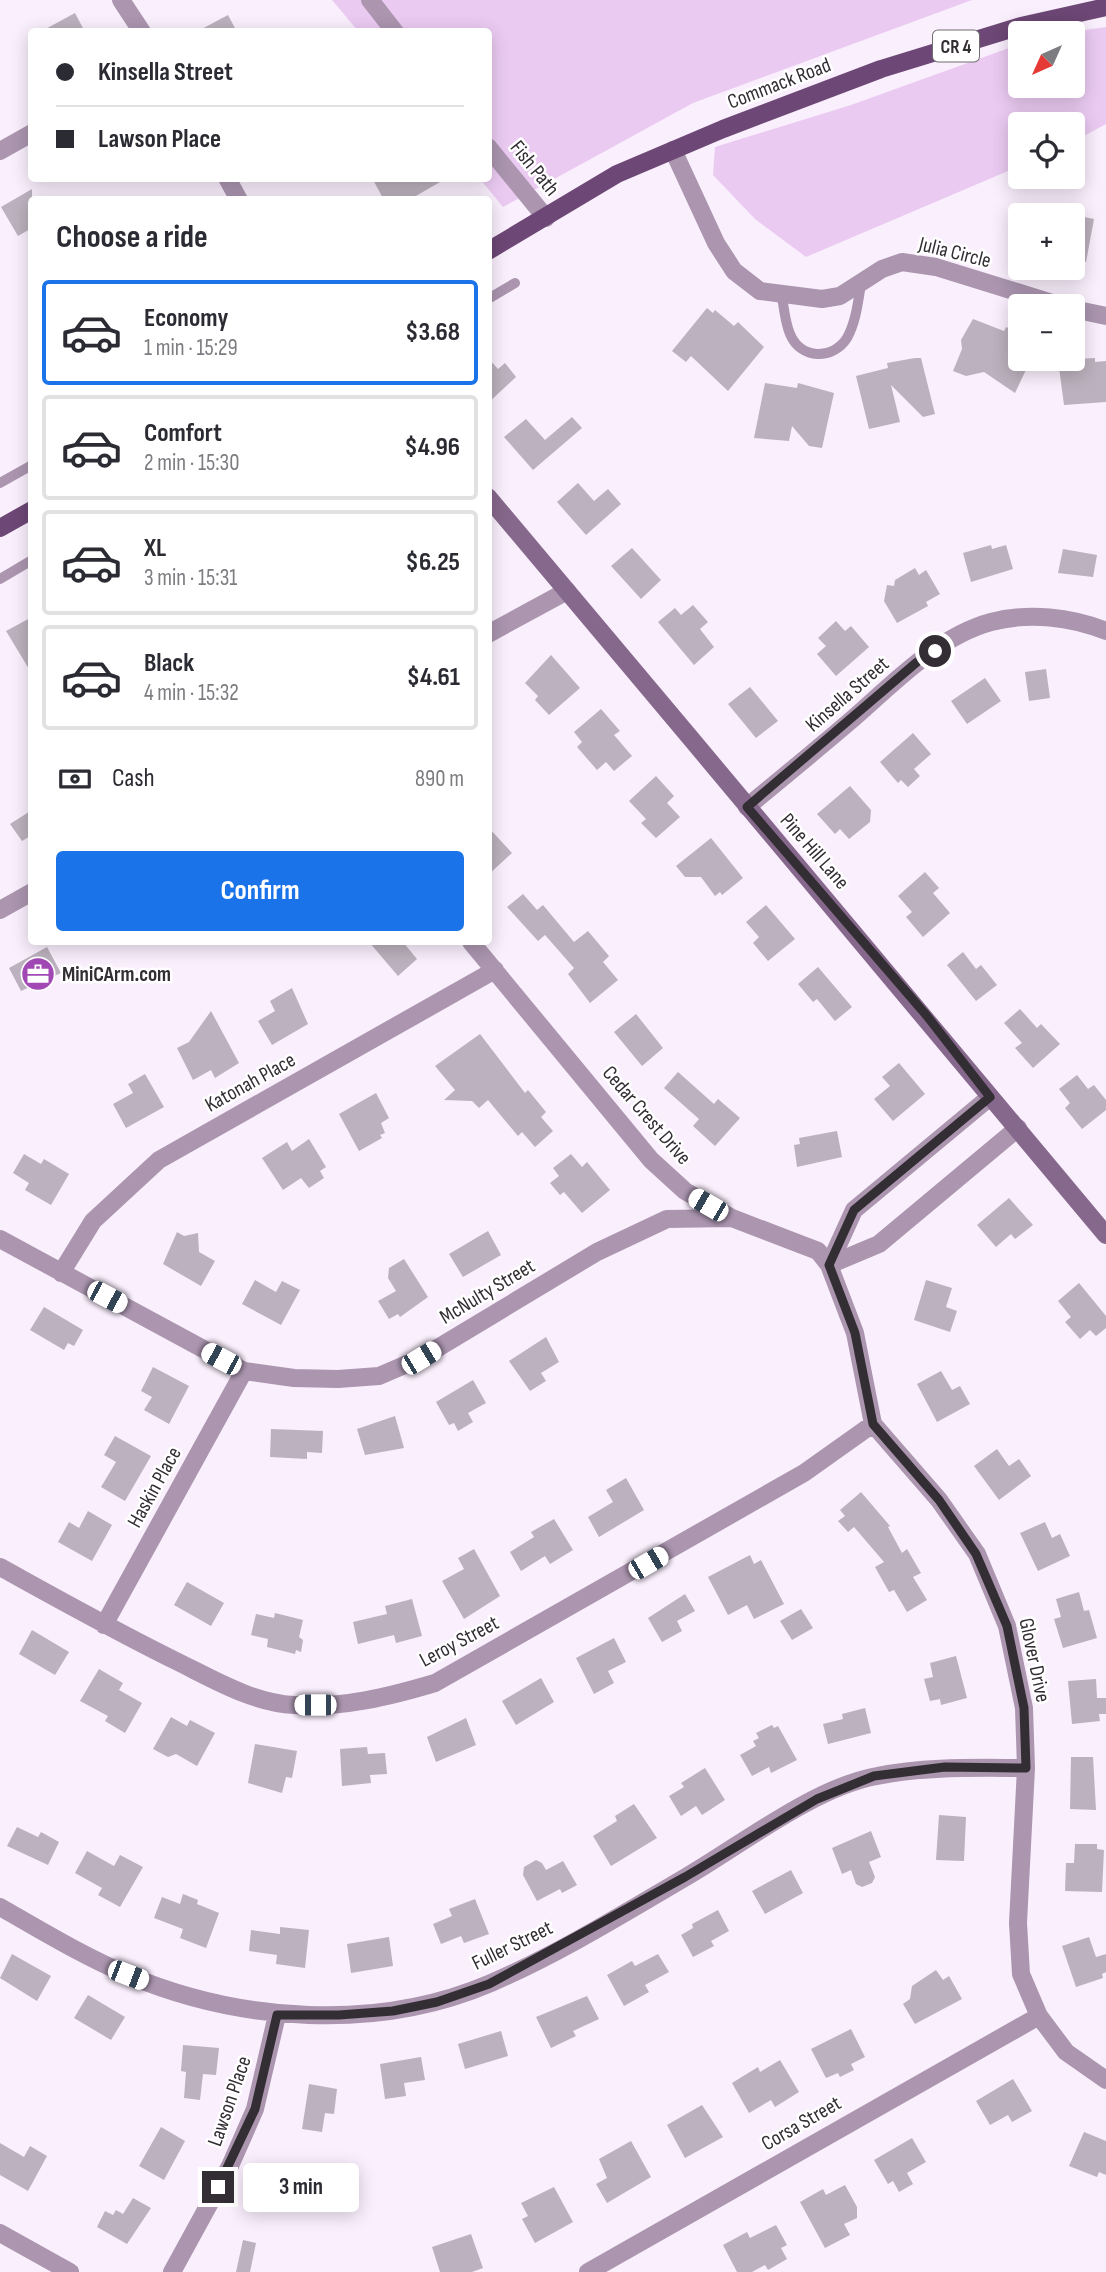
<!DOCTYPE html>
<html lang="en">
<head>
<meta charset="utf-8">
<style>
	:root { --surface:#fff; --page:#f7f7f7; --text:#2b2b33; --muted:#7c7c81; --line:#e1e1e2; --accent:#1a73e8 }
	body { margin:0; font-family:"Sofia Sans Condensed",sans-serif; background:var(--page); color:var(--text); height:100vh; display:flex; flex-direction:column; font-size:26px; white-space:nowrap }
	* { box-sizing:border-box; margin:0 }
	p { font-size:23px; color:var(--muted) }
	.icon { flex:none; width:38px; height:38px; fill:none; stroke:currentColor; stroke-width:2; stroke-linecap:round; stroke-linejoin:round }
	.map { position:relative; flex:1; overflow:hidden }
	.sheet { position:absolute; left:28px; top:196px; width:464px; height:749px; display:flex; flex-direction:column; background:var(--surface); border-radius:7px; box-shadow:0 4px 18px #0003 }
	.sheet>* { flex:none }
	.guide { position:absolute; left:28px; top:28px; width:464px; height:154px; border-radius:7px; box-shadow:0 4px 18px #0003; display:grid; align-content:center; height:154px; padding:0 28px; background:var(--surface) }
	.needle { width:46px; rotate:225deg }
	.fabs { position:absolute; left:1008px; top:21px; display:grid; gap:14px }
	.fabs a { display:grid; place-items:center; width:77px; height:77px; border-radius:7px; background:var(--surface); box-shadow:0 4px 18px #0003; font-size:35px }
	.end { position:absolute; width:32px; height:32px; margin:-16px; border:9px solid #332e33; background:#fff; box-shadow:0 0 0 4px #fff }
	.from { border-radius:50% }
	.bubble { position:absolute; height:49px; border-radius:7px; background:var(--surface); box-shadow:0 4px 18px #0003; font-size:23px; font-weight:700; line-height:49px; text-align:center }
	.car { position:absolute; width:21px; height:42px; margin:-21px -10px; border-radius:9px; box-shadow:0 0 5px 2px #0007; background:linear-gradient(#fff 24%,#345 0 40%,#fff 0 76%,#345 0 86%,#fff 0) }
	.guide b { display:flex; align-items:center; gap:24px; height:66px; font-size:26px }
	.guide b+b { border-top:2px solid var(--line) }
	.guide i { width:18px; height:18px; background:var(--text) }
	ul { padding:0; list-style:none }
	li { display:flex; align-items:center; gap:21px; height:105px; margin:0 14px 10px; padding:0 14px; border:4px solid var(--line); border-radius:7px }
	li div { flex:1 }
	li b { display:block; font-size:26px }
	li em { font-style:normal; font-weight:700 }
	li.selected { border-color:var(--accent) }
	li>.icon { width:63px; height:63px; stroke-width:1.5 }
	h2 { padding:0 28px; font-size:32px; line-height:84px }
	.pay { display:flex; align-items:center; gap:18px; height:77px; padding:0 28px; font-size:26px }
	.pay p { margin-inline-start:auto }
	.action { display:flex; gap:14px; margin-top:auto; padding:14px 28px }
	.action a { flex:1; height:80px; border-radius:7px; background:var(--accent); color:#fff; font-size:28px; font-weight:700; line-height:80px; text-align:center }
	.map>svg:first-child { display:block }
	.green { fill:#ebcaf2 }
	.building { fill:#bcb1be }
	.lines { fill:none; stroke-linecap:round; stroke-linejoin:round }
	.lane { stroke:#ab95af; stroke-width:10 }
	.street { stroke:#ab95af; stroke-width:18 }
	.secondary { stroke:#87688d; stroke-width:18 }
	.primary { stroke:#6d4775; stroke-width:18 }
	.route { stroke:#332e33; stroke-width:9 }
	.labels { text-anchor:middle; stroke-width:5; stroke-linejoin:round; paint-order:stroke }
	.shield { fill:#fff; stroke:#706d70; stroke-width:2 }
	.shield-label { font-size:19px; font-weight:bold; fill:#332e33 }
	.street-label { font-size:21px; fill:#332e33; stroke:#fff }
	.poi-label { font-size:21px; font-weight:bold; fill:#332e33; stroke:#fff; text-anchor:start }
</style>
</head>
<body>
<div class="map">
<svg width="1106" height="2272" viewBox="0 0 1106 2272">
	<rect width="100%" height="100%" fill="#faeffd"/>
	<path class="green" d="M332,0H972L693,103L503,207L480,179L488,178V32L358,31Z
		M1106,27V124L1073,142V124H1020V166L806,257L755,219L713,175L715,147L851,105L1020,44V86H1073V33H1064Z"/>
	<path class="building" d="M75,13L85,32H40Z
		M228,15L237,32H196Z
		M372,178H447L409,200H384Z
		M32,189V228L18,236L1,207Z
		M1075,215L1094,219L1086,262L1073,259Z
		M707,308L713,313L715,310L734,326L738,322L764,347L728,391L691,356L686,362L672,351Z
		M973,319L1004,331L1006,327L1020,333V359H1031L1015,393L984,372L966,376L953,371L962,349L961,340Z
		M488,358L498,369L505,363L516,377L488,403Z
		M915,358H921L935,414L923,417L891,385L900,422L869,429L856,376L888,368L887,363Z
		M1095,358V362L1106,361V402L1064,405L1058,360Z
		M765,383L797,388L798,383L834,393L822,448L809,446L792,426L789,441L754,438Z
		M572,417L582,428L533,470L504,437L526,419L545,440Z
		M578,483L594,501L608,489L621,504L586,535L557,502Z
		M991,545L992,549L1006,545L1013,569L971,582L963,553Z
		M632,548L661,580L641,599L611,566Z
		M1063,549L1097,555L1093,577L1058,573Z
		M915,568L919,575L926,570L940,594L926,602L928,606L897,623L884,601L887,585L894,586L895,580Z
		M693,605L708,622L700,629L714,647L694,665L658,622L675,608L681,615Z
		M32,617V674L6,631Z
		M836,621L845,631L851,626L869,647L836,676L817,654L826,646L818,638Z
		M551,655L580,688L549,715L535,700L538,696L525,683Z
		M1046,669L1050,698L1029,701L1025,672Z
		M985,678L1001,701L967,724L951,701Z
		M750,687L778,721L756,738L728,704Z
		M601,709L620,731L614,735L632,756L614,771L606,762L597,770L577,747L582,742L574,732Z
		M913,733L931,754L914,769L920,776L908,787L901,780L898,783L880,762Z
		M656,776L674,796L667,803L680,817L656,838L641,823L646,819L629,801Z
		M850,786L871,810L870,822L849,839L840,829L835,834L817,814Z
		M32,810V835L22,841L10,824Z
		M488,827L512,853L488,875Z
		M711,838L743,878L722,895L720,892L715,896L701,877H685L676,866Z
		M925,872L939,888L933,893L950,913L923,937L906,917L912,912L898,896Z
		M523,894L537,910L543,905L574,942L588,931L609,956L603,962L618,980L590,1003L568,974L574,968L545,935L538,941L507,907Z
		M766,905L795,939L768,961L753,943L759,937L746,922Z
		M369,942H403L417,959L398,976Z
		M47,947L61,973L21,991L9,968Z
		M963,952L976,969L981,965L997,985L976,1001L947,965Z
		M818,967L852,1007L835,1021L817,999L813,1002L798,984Z
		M292,988L308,1024L272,1045L258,1021L275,1011L270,1001Z
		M1020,1009L1037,1028L1041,1024L1060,1044L1033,1068L1015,1048L1022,1043L1004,1023Z
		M211,1011L239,1063L215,1078L211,1070L193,1080L177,1048L189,1042Z
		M636,1014L663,1048L642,1066L614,1032Z
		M480,1034L525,1093L528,1090L546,1112L541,1117L553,1131L535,1147L522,1132L518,1136L488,1100L479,1108L472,1101L444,1100L455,1090L435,1066Z
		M899,1063L925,1094L893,1121L874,1099L890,1086L882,1077Z
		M678,1072L714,1104L718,1099L740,1118L715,1146L693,1126L699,1119L664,1088Z
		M145,1074L164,1107L126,1128L113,1104L133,1093L128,1084Z
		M1077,1075L1088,1089L1094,1085L1106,1100V1110L1082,1129L1065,1108L1070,1103L1059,1089Z
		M376,1093L389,1118L381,1123L385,1133L380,1135L382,1138L359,1151L339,1114Z
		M837,1131L842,1157L797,1167L794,1145L800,1144L799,1138Z
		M309,1139L326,1167L320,1171L324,1178L309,1188L301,1178L283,1190L262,1158L287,1142L292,1151Z
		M24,1154L41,1164L44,1159L69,1174L51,1205L25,1190L29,1183L13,1173Z
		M571,1154L582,1167L587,1162L610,1190L582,1213L564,1192L560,1195L550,1183L559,1176L553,1168Z
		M1009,1198L1033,1225L1015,1239L1011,1234L996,1247L977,1225Z
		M488,1231L501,1255L463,1277L449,1254Z
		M177,1232L184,1236L198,1233L199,1252L215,1261L201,1286L163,1264Z
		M404,1259L428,1297L400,1317L398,1314L389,1319L378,1301L396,1291L388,1278L389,1268Z
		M255,1280L276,1292L282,1281L300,1290L281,1325L242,1304Z
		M926,1280L952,1288L946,1307L957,1311L950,1332L914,1320Z
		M1079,1283L1106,1316V1328L1096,1336L1090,1330L1080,1339L1065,1322L1071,1317L1058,1301Z
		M44,1307L83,1330L74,1346L68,1343L64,1350L30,1330Z
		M546,1337L559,1362L541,1373L546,1381L530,1391L509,1361Z
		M153,1367L189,1386L169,1424L144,1410L152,1397L141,1391Z
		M941,1371L952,1390L960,1386L970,1404L937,1422L917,1384Z
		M473,1380L486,1403L468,1413L473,1422L458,1431L454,1423L449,1425L436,1402Z
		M395,1416L404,1448L365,1455L357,1429Z
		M271,1429L323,1431L322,1453L307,1452V1459L270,1457Z
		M115,1436L151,1456L125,1501L101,1487L116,1462L104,1455Z
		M997,1449L1009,1466L1019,1459L1031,1476L999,1500L974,1466Z
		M626,1478L644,1510L599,1537L588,1517L613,1502L606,1490Z
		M861,1492L890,1526L888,1527L902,1553L907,1549L921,1573L913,1577L927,1600L907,1612L894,1590L889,1592L875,1567L884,1562L854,1527L848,1532L838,1521L845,1516L840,1510Z
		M88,1511L112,1525L92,1561L58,1542L69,1522L79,1528Z
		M554,1519L573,1550L550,1564L545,1556L521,1571L510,1552L534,1537L531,1532Z
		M1045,1522L1052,1538L1060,1534L1070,1556L1038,1571L1020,1533Z
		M474,1549L500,1596L464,1619L442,1581L464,1569L458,1558Z
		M750,1555L754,1564L761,1560L784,1604L754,1619L747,1605L728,1615L708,1577Z
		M187,1582L224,1603L211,1626L174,1605Z
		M1079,1592L1084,1611L1089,1610L1097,1638L1063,1648L1054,1619L1061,1617L1056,1599Z
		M685,1594L695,1611L677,1621L682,1631L662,1642L648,1618Z
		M412,1599L422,1636L396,1643L394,1635L358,1644L353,1622L387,1614L385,1606Z
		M801,1609L813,1628L792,1640L780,1621Z
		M275,1613L303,1620L299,1637L303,1640L301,1652L296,1650L295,1654L267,1647L268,1639L251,1635L256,1614L274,1618Z
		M32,1630L69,1652L55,1675L19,1654Z
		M614,1638L626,1662L608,1671L614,1683L594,1694L576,1658Z
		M956,1656L967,1698L941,1705L940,1699L930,1701L924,1679L933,1677L930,1663Z
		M99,1669L123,1683L119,1690L142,1703L125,1733L105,1721L108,1716L80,1701Z
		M541,1678L554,1702L516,1725L502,1701Z
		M1096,1679L1097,1698H1106V1714H1099L1100,1721L1072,1724L1068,1681Z
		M865,1708L871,1733L828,1744L823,1724L843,1719L842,1714Z
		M171,1717L187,1726L190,1720L215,1733L197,1766L176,1754L168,1757L153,1749Z
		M466,1718L476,1745L436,1762L427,1737Z
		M772,1725L774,1728L778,1726L797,1760L771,1773L769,1767L752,1776L740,1755L756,1746L753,1741L759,1738L756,1733Z
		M255,1744L297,1751L292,1778L286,1777L282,1793L248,1783Z
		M367,1747L368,1754L385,1753L387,1774L370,1775L371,1783L342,1786L340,1749Z
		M1071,1757H1093L1096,1810L1070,1809Z
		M705,1768L725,1800L702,1815L696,1806L681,1816L669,1796L684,1787L681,1783Z
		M634,1804L657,1838L611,1866L593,1836L617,1821L615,1816Z
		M939,1815L966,1817L964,1861L936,1860Z
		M17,1827L38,1837L41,1832L59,1842L48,1865L7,1846Z
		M871,1831L881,1857L869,1862L875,1877L872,1883L862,1887L856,1884L851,1870L842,1874L832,1848Z
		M1075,1844H1097V1849L1104,1850L1102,1892L1065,1891L1066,1863H1074Z
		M87,1851L114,1866L120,1855L143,1867L120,1907L98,1895L102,1888L75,1873Z
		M536,1860L542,1863L546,1870L563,1861L577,1885L562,1893L560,1889L537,1901L523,1875L524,1867Z
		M791,1870L803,1893L765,1914L752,1891Z
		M183,1894L198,1900L197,1904L219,1913L206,1948L180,1938L183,1929L154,1918L162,1897L180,1904Z
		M475,1899L489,1934L464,1943L461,1936L441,1944L433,1924L452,1916L449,1909Z
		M718,1910L729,1931L711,1941L714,1946L693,1957L681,1935L693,1928L692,1924Z
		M280,1927L309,1930L305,1968L276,1964L277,1955L249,1951L251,1930L280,1934Z
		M389,1937L393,1966L351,1973L347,1944Z
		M1089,1937L1096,1957L1106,1954V1972L1102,1974L1103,1978L1076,1987L1062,1946Z
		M12,1954L51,1976L37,2001L0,1978Z
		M658,1954L669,1972L645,1985L649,1992L624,2006L607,1975L632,1961L635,1966Z
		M936,1970L943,1980L949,1976L962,1999L915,2024L903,2004L910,1999L912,1986Z
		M88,1995L125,2017L111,2040L74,2018Z
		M587,1996L599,2019L573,2031L576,2036L551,2048L536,2017Z
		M851,2029L865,2057L851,2064L854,2070L840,2077L838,2073L826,2078L811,2049Z
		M501,2031L508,2056L465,2069L458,2044Z
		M183,2045L219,2048L216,2075L203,2074L200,2100L184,2098L186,2072L181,2071Z
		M421,2057L425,2080L404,2083L406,2096L385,2099L380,2064Z
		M780,2060L799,2092L775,2107L771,2100L749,2113L732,2083L758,2067L760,2072Z
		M1013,2079L1032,2111L1012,2122L1008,2115L990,2125L976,2101Z
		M309,2084L337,2089L334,2114L325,2113L322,2132L302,2129Z
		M702,2105L723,2137L685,2158L667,2125Z
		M161,2127L185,2141L164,2180L139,2166Z
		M1084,2132L1106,2141V2175L1099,2172L1097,2177L1069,2166Z
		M912,2138L926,2162L907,2173L913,2184L899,2192L893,2181L888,2184L874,2160Z
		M631,2141L651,2177L607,2203L596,2184L607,2178L599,2159Z
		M0,2143L24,2157L30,2146L47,2156L28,2191L0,2175Z
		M845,2185L857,2207V2218L844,2224L850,2235L825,2248L800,2202L823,2189L826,2195Z
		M554,2187L573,2222L535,2243L522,2219L528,2216L521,2203Z
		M133,2198L151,2208L127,2244L97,2227L105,2211L113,2215L116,2210L123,2214Z
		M776,2225L787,2245L781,2248L787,2259L768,2270L765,2265L752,2272H737L723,2245L747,2232L750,2238Z
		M471,2234L483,2268L472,2272H440L432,2247Z
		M243,2240L256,2243L250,2272H236Z"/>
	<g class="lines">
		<path class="lane" d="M782,296C784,309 785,322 790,334C801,360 833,360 847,338C856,322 858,302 861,284
			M488,299L515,283
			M0,483L32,465
			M0,579L32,560"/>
		<path class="street" d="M121,0L142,32
			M370,0L395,32
			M488,147L546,218
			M673,150L716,243L734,271L760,291L822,299L840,296L882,269L902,262L936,267L1062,306
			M0,151L32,133
			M227,178L239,200
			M1073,309L1106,316
			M488,634L567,591
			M747,807C781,779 815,751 849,722C891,686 936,637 991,622C1029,612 1071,617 1106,631
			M0,910L32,892
			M471,942L651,1160L685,1191L732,1218L818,1251L829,1265L855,1333L873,1424L939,1500L977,1554L1007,1626L1024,1708L1026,1768L1018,1923L1021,1974L1039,2016L1066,2052L1106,2080
			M0,1239L244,1371L294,1378L338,1379L379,1376L421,1358L597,1252L667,1219L731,1218
			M829,1265L854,1210L990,1097
			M829,1265L879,1244L1018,1128
			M61,1273L93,1221L159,1160L495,970
			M0,1567C58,1599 115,1631 174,1660C211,1678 252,1703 294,1705C343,1708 388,1697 435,1683L804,1473L873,1424
			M104,1625L244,1371
			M0,1907C42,1931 83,1956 128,1975C240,2022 377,2032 491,1983C558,1954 623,1914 686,1877C741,1845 815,1787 877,1776C926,1766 976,1768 1026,1768
			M0,2233L70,2272
			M172,2272L230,2166L255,2109L277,2015
			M588,2272L1039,2016"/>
		<path class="secondary" d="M488,497C694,743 902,988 1106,1235"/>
		<path class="primary" d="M488,251L617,174L723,129L881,69L1021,26L1106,7
			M0,528L32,510"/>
	</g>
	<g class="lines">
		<path class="route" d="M218,2187L255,2109L277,2015H339L393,2011L437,2002L489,1984L685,1877L817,1799L874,1776L945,1767L1026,1768L1024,1708L1007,1626L976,1554L939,1500L873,1424L855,1333L829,1265L854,1210L990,1097L927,1016L747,807L917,662L935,651"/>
	</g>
	<defs>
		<g id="office-disc" transform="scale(1.75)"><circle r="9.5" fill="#a148b4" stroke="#fff"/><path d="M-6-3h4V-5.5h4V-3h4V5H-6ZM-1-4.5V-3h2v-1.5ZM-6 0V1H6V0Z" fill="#fff"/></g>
	</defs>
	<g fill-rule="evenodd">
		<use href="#office-disc" x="38" y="974"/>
	</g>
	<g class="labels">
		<rect class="shield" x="933" y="30.5" width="46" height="31" rx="5"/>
		<g class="shield-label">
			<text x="956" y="53">CR 4</text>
		</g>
		<g class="street-label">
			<text transform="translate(779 83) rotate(-21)" y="7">Commack Road</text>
			<text transform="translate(535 168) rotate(51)" y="7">Fish Path</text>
			<text transform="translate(955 252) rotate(14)" y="7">Julia Circle</text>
			<text transform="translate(847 694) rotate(-41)" y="7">Kinsella Street</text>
			<text transform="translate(815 851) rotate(49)" y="7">Pine Hill Lane</text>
			<text transform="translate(250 1082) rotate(-29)" y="7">Katonah Place</text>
			<text transform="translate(647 1115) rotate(49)" y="7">Cedar Crest Drive</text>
			<text transform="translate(487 1291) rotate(-31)" y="7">McNulty Street</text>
			<text transform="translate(154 1487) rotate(-61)" y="7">Haskin Place</text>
			<text transform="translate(459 1641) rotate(-28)" y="7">Leroy Street</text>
			<text transform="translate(1035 1660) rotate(78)" y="7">Glover Drive</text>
			<text transform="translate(512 1945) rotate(-26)" y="7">Fuller Street</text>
			<text transform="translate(229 2101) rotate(-71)" y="7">Lawson Place</text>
			<text transform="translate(801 2123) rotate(-30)" y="7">Corsa Street</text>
		</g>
		<g class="poi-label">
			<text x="62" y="981">MiniCArm.com</text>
		</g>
	</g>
</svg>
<div class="fabs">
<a><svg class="needle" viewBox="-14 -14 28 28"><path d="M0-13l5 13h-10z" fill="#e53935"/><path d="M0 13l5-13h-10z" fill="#7c7c81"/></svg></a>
<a><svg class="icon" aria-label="locate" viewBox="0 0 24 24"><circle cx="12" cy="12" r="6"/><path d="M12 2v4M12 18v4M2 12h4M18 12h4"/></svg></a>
<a>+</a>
<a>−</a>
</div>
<i class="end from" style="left:935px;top:651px"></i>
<i class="end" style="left:218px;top:2187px"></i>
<div class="bubble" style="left:243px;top:2163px;width:116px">3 min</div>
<i class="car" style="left:708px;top:1205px;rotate:300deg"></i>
<i class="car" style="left:107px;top:1297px;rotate:118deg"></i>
<i class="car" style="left:421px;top:1358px;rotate:59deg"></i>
<i class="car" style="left:221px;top:1359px;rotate:298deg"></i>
<i class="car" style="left:648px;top:1563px;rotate:60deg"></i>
<i class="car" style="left:315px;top:1705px;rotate:270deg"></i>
<i class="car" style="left:128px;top:1975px;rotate:111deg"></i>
<div class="guide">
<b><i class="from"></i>Kinsella Street</b>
<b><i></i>Lawson Place</b>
</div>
<section class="sheet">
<h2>Choose a ride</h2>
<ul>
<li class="selected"><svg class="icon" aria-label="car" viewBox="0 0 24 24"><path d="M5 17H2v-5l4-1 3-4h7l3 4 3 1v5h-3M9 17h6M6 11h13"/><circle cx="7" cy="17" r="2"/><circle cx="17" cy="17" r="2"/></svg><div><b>Economy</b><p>1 min · 15:29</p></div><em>$3.68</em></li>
<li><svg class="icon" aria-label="car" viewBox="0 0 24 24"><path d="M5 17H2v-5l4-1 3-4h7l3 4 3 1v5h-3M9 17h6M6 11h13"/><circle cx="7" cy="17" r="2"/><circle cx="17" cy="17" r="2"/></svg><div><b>Comfort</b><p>2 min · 15:30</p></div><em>$4.96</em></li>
<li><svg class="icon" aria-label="car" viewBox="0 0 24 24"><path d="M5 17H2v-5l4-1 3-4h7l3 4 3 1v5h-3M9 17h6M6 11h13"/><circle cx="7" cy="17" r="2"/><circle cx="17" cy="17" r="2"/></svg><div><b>XL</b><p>3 min · 15:31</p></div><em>$6.25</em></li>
<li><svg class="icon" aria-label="car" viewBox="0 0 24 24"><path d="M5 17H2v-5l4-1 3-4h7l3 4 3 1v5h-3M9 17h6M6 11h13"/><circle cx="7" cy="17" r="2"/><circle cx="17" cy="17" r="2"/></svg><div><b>Black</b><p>4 min · 15:32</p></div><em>$4.61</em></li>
</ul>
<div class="pay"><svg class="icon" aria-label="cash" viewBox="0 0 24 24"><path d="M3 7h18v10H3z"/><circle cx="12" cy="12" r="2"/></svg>Cash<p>890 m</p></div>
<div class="action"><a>Confirm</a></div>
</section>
</div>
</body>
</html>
